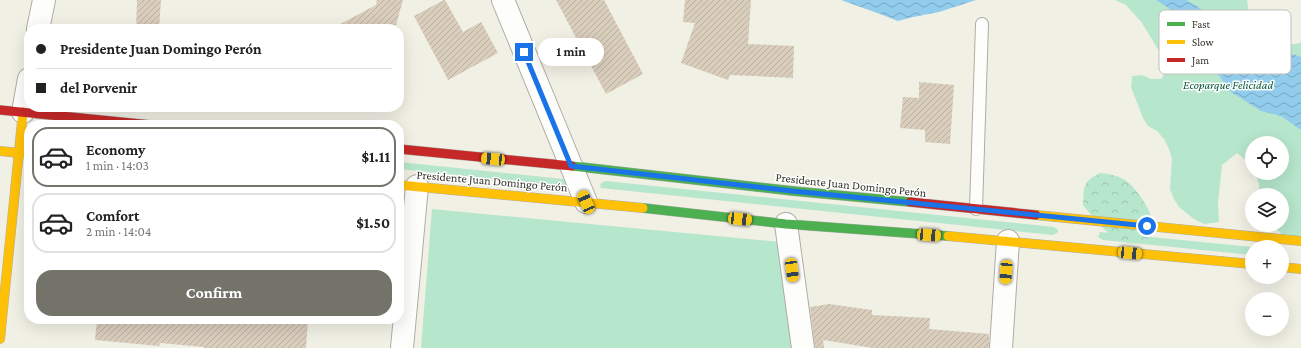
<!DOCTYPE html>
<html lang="en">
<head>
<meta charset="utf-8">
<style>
	:root { --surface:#fff; --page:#f2f2f2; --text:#222; --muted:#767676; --line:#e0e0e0; --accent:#74736a }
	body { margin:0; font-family:"Crimson Pro",serif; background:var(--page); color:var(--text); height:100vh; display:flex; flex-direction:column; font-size:15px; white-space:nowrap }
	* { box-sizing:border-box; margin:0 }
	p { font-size:13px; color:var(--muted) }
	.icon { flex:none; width:22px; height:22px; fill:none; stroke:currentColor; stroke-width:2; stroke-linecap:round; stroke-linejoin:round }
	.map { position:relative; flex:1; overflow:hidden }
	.sheet { position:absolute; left:24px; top:120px; width:380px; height:204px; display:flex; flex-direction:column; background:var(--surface); border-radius:16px; box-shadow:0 4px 16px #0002 }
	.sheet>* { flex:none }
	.banner { position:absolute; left:24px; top:24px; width:380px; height:88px; border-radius:16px; box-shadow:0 4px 16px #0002; display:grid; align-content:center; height:88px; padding:0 12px; background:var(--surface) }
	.tools { position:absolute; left:1245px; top:136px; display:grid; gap:8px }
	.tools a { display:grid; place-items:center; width:44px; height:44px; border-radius:50%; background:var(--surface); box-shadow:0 4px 16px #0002; font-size:20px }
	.end { position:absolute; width:18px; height:18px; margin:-9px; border:5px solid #1a73e8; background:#fff; box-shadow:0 0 0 2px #fff }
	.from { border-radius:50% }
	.bubble { position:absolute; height:28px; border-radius:14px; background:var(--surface); box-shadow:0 4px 16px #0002; font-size:13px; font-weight:700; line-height:28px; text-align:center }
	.car { position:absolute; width:12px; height:24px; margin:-12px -6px; border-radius:5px; box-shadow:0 0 3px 1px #0007; background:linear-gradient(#f5c518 24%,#345 0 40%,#f5c518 0 76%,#345 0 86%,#f5c518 0) }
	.banner b { display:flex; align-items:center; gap:14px; height:38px; font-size:15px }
	.banner b+b { border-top:1px solid var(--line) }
	.banner i { width:10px; height:10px; background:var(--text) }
	ul { padding:7px 0 0; list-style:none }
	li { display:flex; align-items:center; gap:12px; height:60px; margin:0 8px 6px; padding:0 4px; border:2px solid var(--line); border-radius:16px }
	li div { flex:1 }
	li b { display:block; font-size:15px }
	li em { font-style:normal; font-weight:700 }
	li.on { border-color:var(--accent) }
	li>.icon { width:36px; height:36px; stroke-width:1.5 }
	.button { display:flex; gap:8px; margin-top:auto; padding:8px 12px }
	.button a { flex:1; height:46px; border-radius:16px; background:var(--accent); color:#fff; font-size:16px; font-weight:700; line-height:46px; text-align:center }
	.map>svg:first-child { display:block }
	.green { fill:#b6e6cb }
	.forest { fill:url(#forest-crowns) }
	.water { fill:url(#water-waves) }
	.building { fill:url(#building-hatch) }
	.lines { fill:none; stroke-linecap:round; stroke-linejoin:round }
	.lane-casing { stroke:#aeada5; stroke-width:14 }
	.street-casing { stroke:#aeada5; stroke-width:24 }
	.fast-casing { stroke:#aeada5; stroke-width:10 }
	.slow-casing { stroke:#aeada5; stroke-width:10 }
	.jam-casing { stroke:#aeada5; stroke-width:10 }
	.lane { stroke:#fdfdfb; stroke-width:12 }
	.street { stroke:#fdfdfb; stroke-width:22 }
	.fast { stroke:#4caf50; stroke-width:9 }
	.slow { stroke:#ffc107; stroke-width:9 }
	.jam { stroke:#c62828; stroke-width:9 }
	.route { stroke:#1a73e8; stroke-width:5 }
	.labels { text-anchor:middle; stroke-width:3; stroke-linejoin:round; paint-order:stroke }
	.park-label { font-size:12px; font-style:italic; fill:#06573d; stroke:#fff }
	.street-label { font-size:12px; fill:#313028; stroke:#fff }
	.key { fill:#fff; stroke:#c1c1be; stroke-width:1 }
	.key-label { font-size:11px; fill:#313028 }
</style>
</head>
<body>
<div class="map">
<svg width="1301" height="348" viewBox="0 0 1301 348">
	<defs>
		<pattern id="forest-crowns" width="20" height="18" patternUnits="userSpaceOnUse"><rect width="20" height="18" fill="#b6e6cb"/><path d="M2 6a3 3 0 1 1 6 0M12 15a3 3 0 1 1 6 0" fill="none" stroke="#9dc6ae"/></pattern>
		<pattern id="water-waves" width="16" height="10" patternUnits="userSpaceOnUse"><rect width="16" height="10" fill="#92cced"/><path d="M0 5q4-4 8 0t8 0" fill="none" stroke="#78a6c0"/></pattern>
		<pattern id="building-hatch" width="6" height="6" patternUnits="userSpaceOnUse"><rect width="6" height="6" fill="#d9cdbc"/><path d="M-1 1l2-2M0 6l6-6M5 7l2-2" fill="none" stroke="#bbb0a2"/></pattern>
	</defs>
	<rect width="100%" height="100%" fill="#f1f0e5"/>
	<path class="green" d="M1115,0H1247C1248,5 1248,11 1250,15C1253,20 1257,27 1261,31C1270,40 1289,49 1301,42V240L1285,237L1272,225H1282V195H1260L1259,184L1255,173H1282V143H1252V165L1237,153L1222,165L1218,203L1219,222L1204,224L1194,219L1179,207L1174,199L1170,189L1172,159L1169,149L1164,139L1157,131L1148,126L1143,118L1131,87L1132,76L1142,75L1151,79H1161L1166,71L1165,61L1142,23L1126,5Z
		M399,162L563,179H566L567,184L563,186L399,169Z
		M605,181L1054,227L1058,230V232L1053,235L601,188L600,184Z
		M432,209L781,242L795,348H421Z
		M1100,232L1252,247V255L1103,240L1098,237Z"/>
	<path class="forest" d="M1100,173C1110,174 1121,176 1129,183C1139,192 1157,218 1153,232C1152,236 1146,240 1142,242C1117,250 1097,222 1083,205C1084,187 1082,182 1100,173Z"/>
	<path class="water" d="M841,0H976L939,12L913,17L898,21L880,14Z
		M1156,0H1186L1200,8L1215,24L1233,33L1301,57V130L1281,116L1261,111L1231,92L1217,73L1202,60L1187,31L1170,9Z"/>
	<path class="building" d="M137,0H161L159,29H136Z
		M377,0H403L396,25L388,29H331L376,5Z
		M444,0H445L463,32L481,22L498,53L448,80L414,16Z
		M556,0H604L643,74L606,94Z
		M685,0H751L748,44L794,46L793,78L730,75L728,80L681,63L695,23L683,22Z
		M919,82L954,85L950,144L925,142V130L900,128L903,97L919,98Z
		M829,304L872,310V315L930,318L929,329L989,334V348H873L823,340L824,348H815L810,307Z
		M97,319H308L306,348H204V347L160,343L159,346L95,340Z"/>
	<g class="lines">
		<g class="lane-casing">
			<path id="lane" d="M976,209L982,24"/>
		</g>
		<g class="street-casing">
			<path id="street" d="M503,0L586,202
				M38,29L44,0
				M23,112L29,79
				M786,224L803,348
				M402,348L417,186
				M1001,348L1008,241"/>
		</g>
		<g class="fast-casing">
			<path id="fast" d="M572,166L793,191L910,202
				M643,208L786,224L948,236"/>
		</g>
		<g class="slow-casing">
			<path id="slow" d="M0,151L29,154
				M399,185L643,208
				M1036,215L1301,241
				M948,236L1252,264
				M1282,267L1301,269
				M0,339L23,112"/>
		</g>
		<g class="jam-casing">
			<path id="jam" d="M0,110L151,125
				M399,149L572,166
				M910,202L1036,215"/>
		</g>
		<use href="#lane" class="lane"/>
		<use href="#street" class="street"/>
		<use href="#fast" class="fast"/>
		<use href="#slow" class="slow"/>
		<use href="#jam" class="jam"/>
	</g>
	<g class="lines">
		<path class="route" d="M524,52L571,166L792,191L1147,226"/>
	</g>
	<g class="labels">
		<g class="park-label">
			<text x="1228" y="89">Ecoparque Felicidad</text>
		</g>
		<g class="street-label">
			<text transform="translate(492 181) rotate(5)" y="4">Presidente Juan Domingo Perón</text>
			<text transform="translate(851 185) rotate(6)" y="4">Presidente Juan Domingo Perón</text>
		</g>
	</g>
	<rect x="1159" y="10" width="132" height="64" rx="6" class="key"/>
	<rect x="1167" y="22" width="18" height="4" fill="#4caf50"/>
	<rect x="1167" y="40" width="18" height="4" fill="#ffc107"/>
	<rect x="1167" y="58" width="18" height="4" fill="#c62828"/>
	<g class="key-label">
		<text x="1192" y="28">Fast</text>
		<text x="1192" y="46">Slow</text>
		<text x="1192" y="64">Jam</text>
	</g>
</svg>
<div class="tools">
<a><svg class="icon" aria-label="locate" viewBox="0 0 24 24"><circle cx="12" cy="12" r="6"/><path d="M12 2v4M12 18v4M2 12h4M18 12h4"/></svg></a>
<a><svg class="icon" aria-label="layers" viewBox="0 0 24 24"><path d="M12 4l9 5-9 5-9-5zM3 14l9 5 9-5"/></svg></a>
<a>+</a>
<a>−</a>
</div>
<i class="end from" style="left:1147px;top:226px"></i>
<i class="end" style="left:524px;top:52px"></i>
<div class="bubble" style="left:538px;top:38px;width:66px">1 min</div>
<i class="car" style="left:493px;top:159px;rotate:275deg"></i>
<i class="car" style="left:586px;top:202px;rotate:337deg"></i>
<i class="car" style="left:740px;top:219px;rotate:96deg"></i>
<i class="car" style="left:929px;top:235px;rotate:94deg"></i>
<i class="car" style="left:1130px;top:253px;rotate:95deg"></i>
<i class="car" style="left:792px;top:270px;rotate:172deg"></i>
<i class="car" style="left:1006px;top:272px;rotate:184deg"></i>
<div class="banner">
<b><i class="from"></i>Presidente Juan Domingo Perón</b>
<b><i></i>del Porvenir</b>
</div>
<section class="sheet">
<ul>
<li class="on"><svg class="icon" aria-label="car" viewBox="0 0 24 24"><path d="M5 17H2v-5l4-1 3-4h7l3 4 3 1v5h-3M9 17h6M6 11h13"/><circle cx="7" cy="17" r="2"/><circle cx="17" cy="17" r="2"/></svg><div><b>Economy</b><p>1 min · 14:03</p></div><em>$1.11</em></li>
<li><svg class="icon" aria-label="car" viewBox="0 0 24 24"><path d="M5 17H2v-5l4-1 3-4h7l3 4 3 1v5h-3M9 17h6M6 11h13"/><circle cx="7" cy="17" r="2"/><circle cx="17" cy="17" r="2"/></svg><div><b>Comfort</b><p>2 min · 14:04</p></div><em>$1.50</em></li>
</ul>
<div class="button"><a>Confirm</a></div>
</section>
</div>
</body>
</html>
